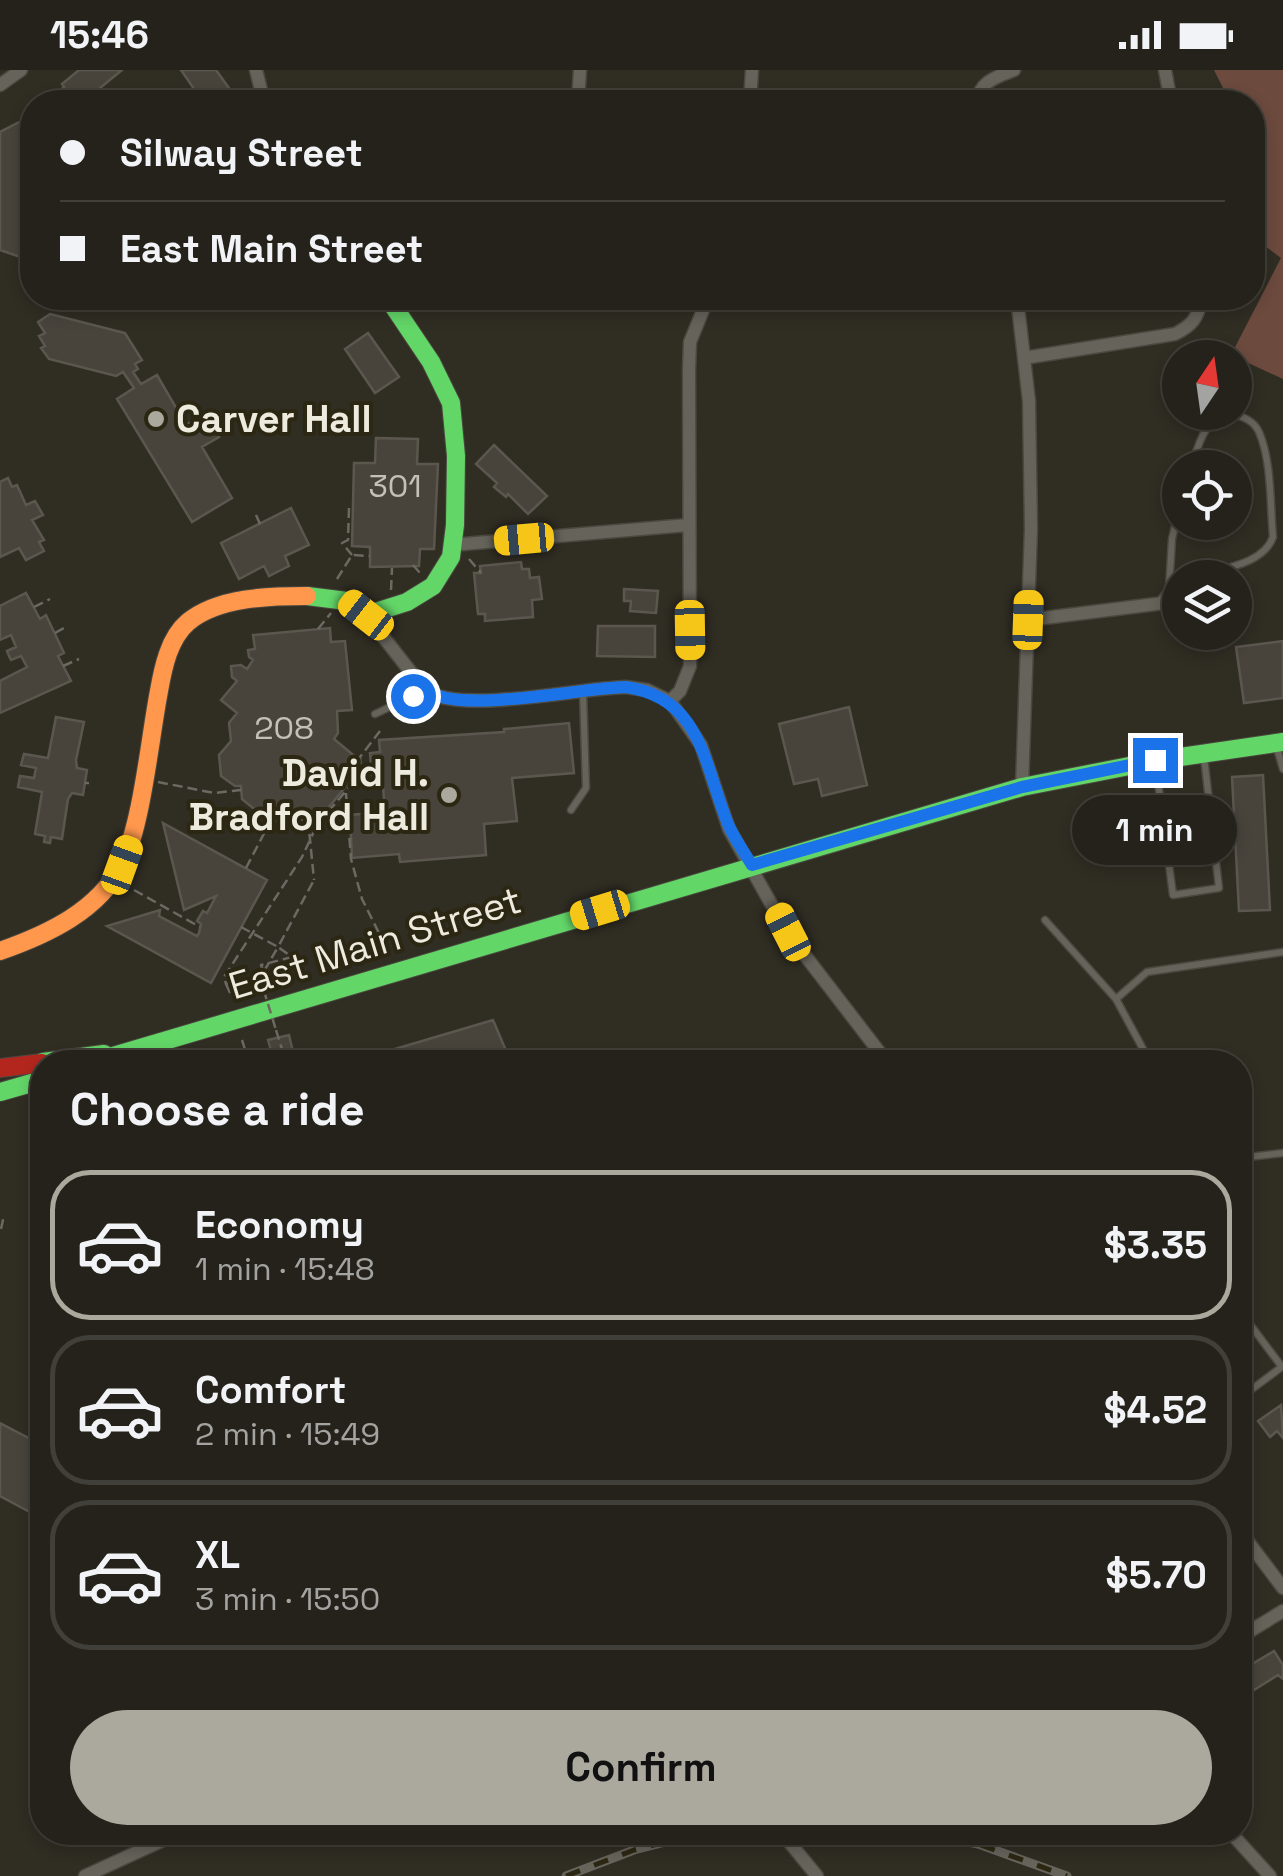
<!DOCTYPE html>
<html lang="en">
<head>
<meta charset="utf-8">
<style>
	:root { --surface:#24221a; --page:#2c2a23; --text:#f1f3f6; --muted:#a3a4a2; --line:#413f39; --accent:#aba89d }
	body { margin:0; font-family:"Space Grotesk",sans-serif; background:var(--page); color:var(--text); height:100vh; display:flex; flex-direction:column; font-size:38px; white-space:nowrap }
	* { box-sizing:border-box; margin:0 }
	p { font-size:32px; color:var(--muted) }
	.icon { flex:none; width:55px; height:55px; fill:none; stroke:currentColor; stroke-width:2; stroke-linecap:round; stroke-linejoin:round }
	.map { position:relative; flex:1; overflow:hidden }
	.panel { position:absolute; left:30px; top:980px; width:1222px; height:795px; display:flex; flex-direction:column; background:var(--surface); border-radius:40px; box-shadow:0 5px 15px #0003,0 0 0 2px var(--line) }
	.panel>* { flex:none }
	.guide { position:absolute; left:20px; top:20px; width:1245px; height:220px; border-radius:40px; box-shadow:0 5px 15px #0003,0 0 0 2px var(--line); display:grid; align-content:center; height:220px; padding:0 40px; background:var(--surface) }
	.needle { width:65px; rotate:13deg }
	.fabs { position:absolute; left:1162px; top:270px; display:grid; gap:20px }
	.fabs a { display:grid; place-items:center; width:90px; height:90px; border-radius:50%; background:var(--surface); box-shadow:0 5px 15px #0003,0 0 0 2px var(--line); font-size:50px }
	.end { position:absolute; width:45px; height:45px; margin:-22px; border:12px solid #1a73e8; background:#fff; box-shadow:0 0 0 5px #fff }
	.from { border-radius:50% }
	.bubble { position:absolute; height:70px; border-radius:35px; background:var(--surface); box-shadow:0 5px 15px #0003,0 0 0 2px var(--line); font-size:32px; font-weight:700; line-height:70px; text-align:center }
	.car { position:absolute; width:30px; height:60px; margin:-30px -15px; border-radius:12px; box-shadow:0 0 8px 2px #0007; background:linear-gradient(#f5c518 24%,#345 0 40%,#f5c518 0 76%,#345 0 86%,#f5c518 0) }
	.guide b { display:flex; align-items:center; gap:35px; height:95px; font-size:38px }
	.guide b+b { border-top:2px solid var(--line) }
	.guide i { width:25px; height:25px; background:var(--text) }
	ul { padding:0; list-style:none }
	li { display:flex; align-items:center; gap:30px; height:150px; margin:0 20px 15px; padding:0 20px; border:5px solid var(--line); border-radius:40px }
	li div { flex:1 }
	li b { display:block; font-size:38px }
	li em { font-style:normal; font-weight:700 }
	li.on { border-color:var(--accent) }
	li>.icon { width:90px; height:90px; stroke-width:1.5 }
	h2 { padding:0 40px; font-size:45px; line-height:120px }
	.action { display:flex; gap:20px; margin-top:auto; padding:20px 40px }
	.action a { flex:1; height:115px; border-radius:60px; background:var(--accent); color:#111; font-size:40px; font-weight:700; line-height:115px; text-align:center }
	.status { display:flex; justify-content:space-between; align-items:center; height:70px; padding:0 50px; background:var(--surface); direction:ltr }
	.status svg { height:28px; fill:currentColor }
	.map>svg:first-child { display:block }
	.green { fill:#6c4a3e }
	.building { fill:#48443c; stroke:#5b574f; stroke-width:2.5 }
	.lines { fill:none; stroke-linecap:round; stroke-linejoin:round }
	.lane-casing { stroke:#4a483f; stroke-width:9 }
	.street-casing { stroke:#4a483f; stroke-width:15 }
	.fast-casing { stroke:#4a483f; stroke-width:20 }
	.slow-casing { stroke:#4a483f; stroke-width:20 }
	.jam-casing { stroke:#4a483f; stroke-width:20 }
	.path { stroke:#6c6962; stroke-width:2.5; stroke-dasharray:10 5; stroke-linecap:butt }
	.lane { stroke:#65635a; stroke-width:6 }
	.street { stroke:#65635a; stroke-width:12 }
	.fast { stroke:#63d668; stroke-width:18 }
	.slow { stroke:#ff974d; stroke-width:18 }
	.jam { stroke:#b3261e; stroke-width:18 }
	.rail-casing { stroke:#67645c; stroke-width:9 }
	.rail { stroke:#2c2713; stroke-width:5; stroke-dasharray:15; stroke-linecap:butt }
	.path-bridge { stroke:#6c6962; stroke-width:2.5; stroke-dasharray:10 5; stroke-linecap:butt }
	.route { stroke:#1a73e8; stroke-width:12 }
	.poi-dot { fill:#aba89d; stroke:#2c2713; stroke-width:4 }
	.labels { text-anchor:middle; stroke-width:8; stroke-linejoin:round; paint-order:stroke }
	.number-label { font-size:32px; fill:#c4c0b6 }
	.poi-label { font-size:38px; font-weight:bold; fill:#edeade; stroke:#2c2713; text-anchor:start }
	.street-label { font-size:38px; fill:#edeade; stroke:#2c2713 }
</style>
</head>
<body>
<div class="status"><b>15:46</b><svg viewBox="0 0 49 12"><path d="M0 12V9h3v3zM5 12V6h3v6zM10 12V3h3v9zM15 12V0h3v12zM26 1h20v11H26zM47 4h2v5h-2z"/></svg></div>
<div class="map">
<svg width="1283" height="1806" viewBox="0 0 1283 1806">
	<rect width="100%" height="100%" fill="#302d23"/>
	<path class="green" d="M1214,0H1283V309L1231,285L1281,188L1253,167L1252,32H1230Z"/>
	<path class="building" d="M79,0H122L83,32H57L63,28L58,22L64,17L62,14Z
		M181,0H216L239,32H203Z
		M31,46L32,49V191L0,180V62Z
		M50,244L125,263L142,290L135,294L138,299L133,302L141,314L157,305L186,355L206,343L219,367L202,377L232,428L192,452L117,329L134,318L123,302L116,306L49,289L41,278L45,276L39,266L45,263L38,252Z
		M368,263L399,307L375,323L345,279Z
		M376,368L418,369L417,394H438L434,479H420L419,496L370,497V477L352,476L354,393H375Z
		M494,375L547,426L528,444L508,424L506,427L494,417L497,413L476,394Z
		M8,408L12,417L17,415L26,435L35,431L43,445L32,450L44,470L39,472L44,481L26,490L19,478L0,487V412Z
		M291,438L309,475L285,486L289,496L269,506L264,496L239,509L221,473Z
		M521,492L522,499H529L530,508L539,507L542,529L532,530L533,547L485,551V544H478L474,503H481L480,496Z
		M624,519L658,521L656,543L630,541L631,531H624Z
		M26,523L40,549L46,545L64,583L58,586L71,611L0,643V611L27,597L21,586L11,590L9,586L7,581L16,577L11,565L0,570V536Z
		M598,556H655V587L597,586Z
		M330,558L331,572L345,571L352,640L337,641L338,663L334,669L358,689L359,700L320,748L270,752L242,729L241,716H235L221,706L219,685L231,671L229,653L237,643L221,630L237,611L232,607L231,596L241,595L247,599L253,590L249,587L248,580L255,579L253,565Z
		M1283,571V628L1244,633L1236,577Z
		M849,637L867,715L822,726L818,709L794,714L779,654Z
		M56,647L84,652L76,690L77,698L87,700L83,725L72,723L68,729L62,769L51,767L50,773L44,772L45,766L35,764L42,722L18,717L20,706L34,708L36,698L21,695L24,684L48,688Z
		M569,653L574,703L512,708L517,751L484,754L486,785L400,792L399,784L352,788L350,745L385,742L382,704L372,705L370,683L380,682L379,670L504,662V659Z
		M1263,705L1270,840L1239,841L1232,707Z
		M163,753L267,810L211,913L107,856L160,840L159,846L197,866L199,863L201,854L197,851L203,841L207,843L216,826L184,840Z
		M493,950L507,983L473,992H351Z
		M289,965L294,986L274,991L268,970Z
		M1281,1335L1283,1368L1277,1361L1270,1367L1258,1351Z
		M0,1353L42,1375L41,1448L0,1426Z
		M1274,1581L1283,1595V1609L1278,1605L1254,1620L1242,1600Z"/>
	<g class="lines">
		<g class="lane-casing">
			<path id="lane" d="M1191,398C1199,373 1204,347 1233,344C1244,347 1254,351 1259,362C1272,392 1270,435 1273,467C1263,496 1217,499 1191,508
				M1169,519L1172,469L1180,435
				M1158,533L1169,519L1180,512
				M375,644L424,621
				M1276,675L1283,699
				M1156,697L1173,825L1219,818L1204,687
				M571,740L586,718L583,621
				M1045,850L1116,929L1150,992
				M1116,929L1147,902L1283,882
				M866,992L879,984
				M1240,1088L1283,1083
				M1240,1241L1282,1297
				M1240,1328L1283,1296"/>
		</g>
		<g class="street-casing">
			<path id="street" d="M256,0L264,32
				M1165,0L1171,32
				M0,15L21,0
				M578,32L580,0
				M750,32L752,0
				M979,32C977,12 999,6 1014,0
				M708,228L690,272L689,300L690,596L680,621L670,631L701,675L729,759L787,862L887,992
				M1017,228L1029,331L1031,458L1022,717
				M1024,288L1175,264C1193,255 1198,247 1202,228
				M452,475L688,455
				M366,545L425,620C461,645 578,618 626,617L647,620L670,631
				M1028,550L1180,531
				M1240,1461L1283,1518
				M1240,1567L1283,1541
				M781,1762L817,1806
				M1230,1762L1270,1806
				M85,1806L181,1762"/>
		</g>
		<g class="fast-casing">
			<path id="fast" d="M307,526L347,531L366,545L407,532L433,516L451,487L455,455L456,386L451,333L431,292L388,228
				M43,992L104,984
				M93,992L1022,717L1160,690L1283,672
				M0,1022L42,1010"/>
		</g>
		<g class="slow-casing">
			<path id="slow" d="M0,881C46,865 99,841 122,794C142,755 150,667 159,621C163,598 169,568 188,552C218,527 270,526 307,526"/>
		</g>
		<g class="jam-casing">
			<path id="jam" d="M0,998L42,993"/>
		</g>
		<path class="path" d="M349,438L348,470L342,473L352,485
			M256,445L260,454
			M469,489L481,503
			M413,495L420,503
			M337,509L352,485L370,486
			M391,520L392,498
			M34,537L50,529
			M318,559L331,543
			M55,563L64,558
			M63,596L79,589
			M158,712L214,723L241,720
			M85,713H89
			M346,723L351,789L362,829L388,881
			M246,798L270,752
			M134,820L200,857
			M226,914L231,925
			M269,916L261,895L292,887L278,877L314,810
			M237,926L233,912L226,914L224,907L302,787L317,755L361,703L360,687L380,661
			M276,960L286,992
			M242,970L249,992
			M527,992L537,990
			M1,1159L4,1145"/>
		<use href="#lane" class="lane"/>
		<use href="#street" class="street"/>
		<use href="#fast" class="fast"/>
		<use href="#slow" class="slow"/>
		<use href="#jam" class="jam"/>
		<g class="rail-casing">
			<path id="rail" d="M922,1762L978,1774L1067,1806
				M566,1806L634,1780L705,1762"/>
		</g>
		<use href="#rail" class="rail"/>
		<path class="path-bridge" d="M308,749L314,810
			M241,857L278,877L260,908L276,960"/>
	</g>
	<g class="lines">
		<path class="route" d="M413,626L425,620C461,645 577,618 626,617C702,628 704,695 728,754C734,768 744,782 752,795L1022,717L1155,690"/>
	</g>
	<g class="poi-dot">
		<circle cx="156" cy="349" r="10"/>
		<circle cx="449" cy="725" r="10"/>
	</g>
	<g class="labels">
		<g class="number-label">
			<text x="395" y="427">301</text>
			<text x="284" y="669">208</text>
		</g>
		<g class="poi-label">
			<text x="176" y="362">Carver Hall</text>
			<text x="429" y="716" text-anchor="end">David H.<tspan x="429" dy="44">Bradford Hall</tspan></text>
		</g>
		<g class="street-label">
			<text transform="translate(375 873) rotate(-17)" y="13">East Main Street</text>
		</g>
	</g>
</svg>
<div class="fabs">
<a><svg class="needle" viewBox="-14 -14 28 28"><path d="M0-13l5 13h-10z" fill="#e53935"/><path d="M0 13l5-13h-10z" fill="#a3a4a2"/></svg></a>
<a><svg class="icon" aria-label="locate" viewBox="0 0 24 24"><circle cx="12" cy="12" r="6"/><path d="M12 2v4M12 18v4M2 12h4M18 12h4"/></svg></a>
<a><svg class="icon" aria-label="layers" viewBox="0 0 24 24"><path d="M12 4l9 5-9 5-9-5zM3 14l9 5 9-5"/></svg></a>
</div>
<i class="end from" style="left:413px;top:626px"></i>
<i class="end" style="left:1155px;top:690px"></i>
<div class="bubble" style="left:1072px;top:725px;width:165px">1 min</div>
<i class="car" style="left:524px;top:469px;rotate:265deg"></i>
<i class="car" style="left:366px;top:545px;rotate:308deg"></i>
<i class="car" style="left:1028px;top:550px;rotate:2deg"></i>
<i class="car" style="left:690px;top:560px;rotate:179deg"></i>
<i class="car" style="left:122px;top:795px;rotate:20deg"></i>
<i class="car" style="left:600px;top:840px;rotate:253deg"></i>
<i class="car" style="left:788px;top:862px;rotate:333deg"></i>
<div class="guide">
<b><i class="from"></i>Silway Street</b>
<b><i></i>East Main Street</b>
</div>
<section class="panel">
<h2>Choose a ride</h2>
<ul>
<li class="on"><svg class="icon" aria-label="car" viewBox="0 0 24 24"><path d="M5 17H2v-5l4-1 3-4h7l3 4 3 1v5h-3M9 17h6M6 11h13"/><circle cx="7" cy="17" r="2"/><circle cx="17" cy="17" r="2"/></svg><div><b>Economy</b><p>1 min · 15:48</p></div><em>$3.35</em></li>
<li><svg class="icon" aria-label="car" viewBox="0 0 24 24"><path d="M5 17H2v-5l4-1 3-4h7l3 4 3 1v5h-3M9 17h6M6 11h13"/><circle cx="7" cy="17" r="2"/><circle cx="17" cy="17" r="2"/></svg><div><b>Comfort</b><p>2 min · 15:49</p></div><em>$4.52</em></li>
<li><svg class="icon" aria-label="car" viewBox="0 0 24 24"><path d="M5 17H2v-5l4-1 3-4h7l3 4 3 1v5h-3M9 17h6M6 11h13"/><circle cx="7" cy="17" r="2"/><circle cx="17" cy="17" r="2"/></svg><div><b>XL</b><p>3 min · 15:50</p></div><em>$5.70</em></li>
</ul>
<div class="action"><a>Confirm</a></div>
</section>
</div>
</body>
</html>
